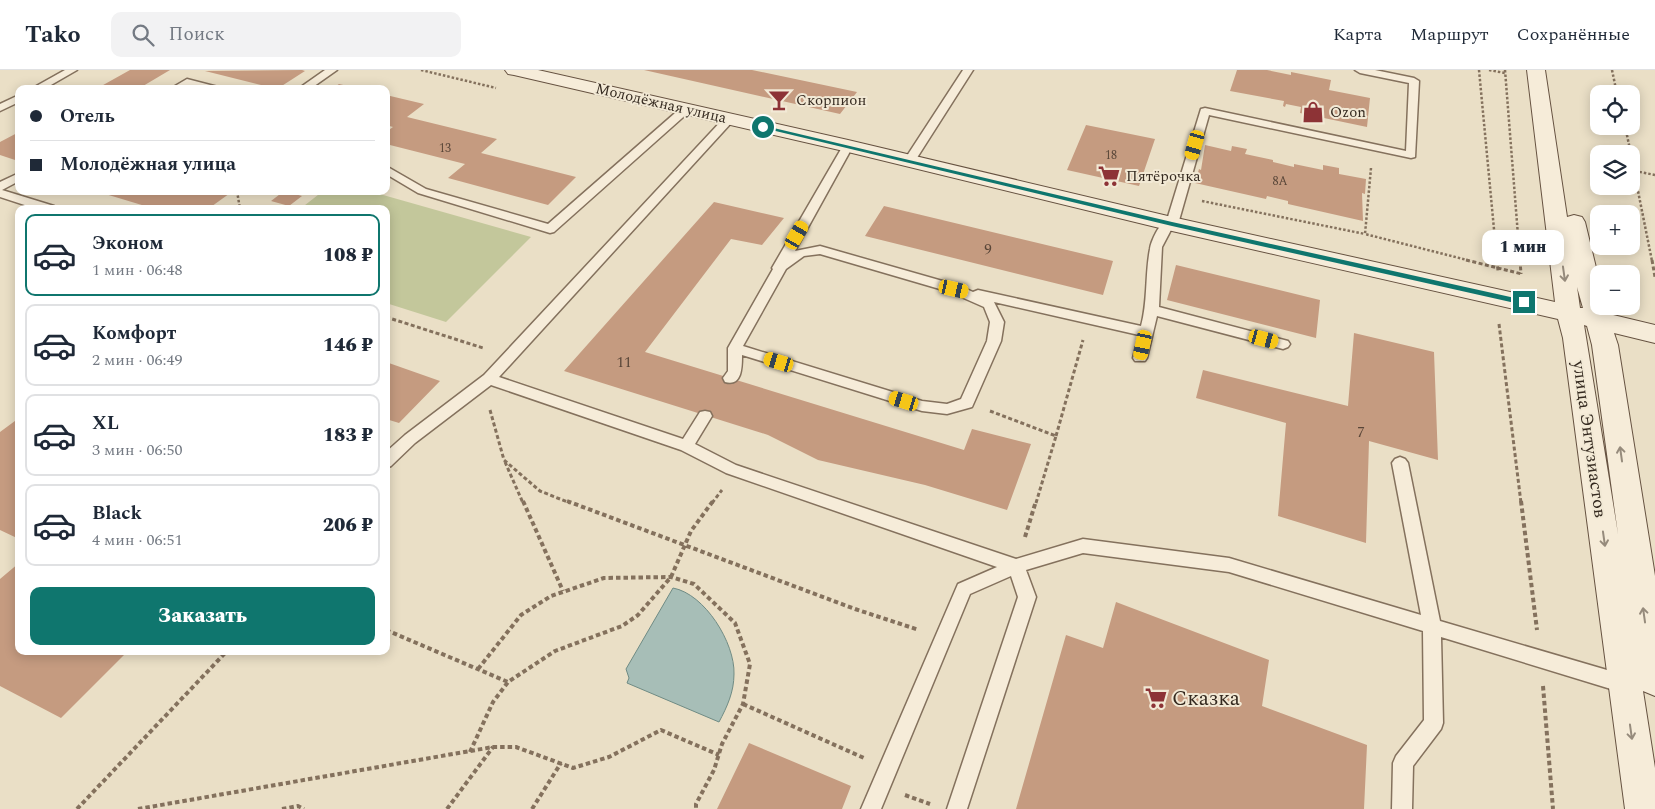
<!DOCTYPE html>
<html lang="ru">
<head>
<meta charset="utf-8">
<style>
	:root { --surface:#fff; --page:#f2f2f3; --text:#1f2937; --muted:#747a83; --line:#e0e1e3; --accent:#0f766e }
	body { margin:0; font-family:Spectral,serif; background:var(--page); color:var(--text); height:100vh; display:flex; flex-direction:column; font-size:19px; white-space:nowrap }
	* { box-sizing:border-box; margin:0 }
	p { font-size:16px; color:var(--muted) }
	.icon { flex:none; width:28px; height:28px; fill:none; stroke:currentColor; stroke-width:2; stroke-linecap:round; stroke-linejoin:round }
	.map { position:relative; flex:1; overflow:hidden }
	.details { position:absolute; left:15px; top:135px; width:375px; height:450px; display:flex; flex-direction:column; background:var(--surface); border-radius:10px; box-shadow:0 2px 12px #0003 }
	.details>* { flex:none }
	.hud { position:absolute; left:15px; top:15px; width:375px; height:110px; border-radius:10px; box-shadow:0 2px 12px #0003; display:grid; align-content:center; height:110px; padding:0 15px; background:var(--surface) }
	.buttons { position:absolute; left:1590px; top:15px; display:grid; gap:10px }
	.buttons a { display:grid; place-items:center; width:50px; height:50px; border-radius:10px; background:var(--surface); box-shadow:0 2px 12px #0003; font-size:25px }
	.end { position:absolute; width:22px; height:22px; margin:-11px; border:6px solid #0f766e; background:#fff; box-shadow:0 0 0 2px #fff }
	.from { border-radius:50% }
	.bubble { position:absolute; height:35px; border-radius:10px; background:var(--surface); box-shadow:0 2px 12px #0003; font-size:16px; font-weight:800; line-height:35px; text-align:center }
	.car { position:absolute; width:15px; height:30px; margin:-15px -8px; border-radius:6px; box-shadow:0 0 4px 1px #0007; background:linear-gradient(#f5c518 24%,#345 0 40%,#f5c518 0 76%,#345 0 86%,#f5c518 0) }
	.hud b { display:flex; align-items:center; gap:18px; height:48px; font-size:19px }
	.hud b+b { border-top:1px solid var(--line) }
	.hud i { width:12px; height:12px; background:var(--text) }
	ul { padding:9px 0 0; list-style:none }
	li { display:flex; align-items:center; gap:15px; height:82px; margin:0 10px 8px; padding:0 5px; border:2px solid var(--line); border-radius:10px }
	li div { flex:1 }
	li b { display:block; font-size:19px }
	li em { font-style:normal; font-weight:800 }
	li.active { border-color:var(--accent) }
	li>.icon { width:45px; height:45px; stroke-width:1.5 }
	.action { display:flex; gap:10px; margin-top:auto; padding:10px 15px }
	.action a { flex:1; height:58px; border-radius:10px; background:var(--accent); color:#fff; font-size:20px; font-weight:800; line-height:58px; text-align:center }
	header { display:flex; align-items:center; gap:30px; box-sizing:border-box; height:70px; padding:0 25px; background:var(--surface); border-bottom:1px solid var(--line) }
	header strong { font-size:24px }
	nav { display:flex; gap:28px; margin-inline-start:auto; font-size:18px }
	.search { width:350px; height:45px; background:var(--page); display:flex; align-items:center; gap:12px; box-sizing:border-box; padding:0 18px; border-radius:10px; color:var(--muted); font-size:19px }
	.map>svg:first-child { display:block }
	.green { fill:#c3c79b }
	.water { fill:#a7beb7; stroke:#6f8b84 }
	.building { fill:#c59b80 }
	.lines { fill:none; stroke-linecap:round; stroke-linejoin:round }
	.lane-casing { stroke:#84715d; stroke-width:3 }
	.secondary-casing { stroke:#665241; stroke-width:2 }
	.path-far2 { stroke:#84715d; stroke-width:2.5; stroke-dasharray:2.5 2; stroke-linecap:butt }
	.path-far1 { stroke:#84715d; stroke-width:3; stroke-dasharray:4 2.5; stroke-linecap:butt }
	.path { stroke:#84715d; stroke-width:4; stroke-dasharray:4.5 3; stroke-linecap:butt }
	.lane { fill:#f6ecd9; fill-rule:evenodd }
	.secondary { fill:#f6ecd9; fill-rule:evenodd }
	.oneway { stroke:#968b7c }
	.route { fill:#0f766e }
	.labels { text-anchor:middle; stroke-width:4; stroke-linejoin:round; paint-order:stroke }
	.far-number-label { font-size:12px; fill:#594638 }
	.far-poi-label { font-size:15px; fill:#352a20; stroke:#f2e9d5; text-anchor:start }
	.far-street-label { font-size:15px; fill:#352a20; stroke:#f2e9d5 }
	.number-label { font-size:15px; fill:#594638 }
	.street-label { font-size:18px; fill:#352a20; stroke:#f2e9d5 }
	.near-poi-label { font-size:21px; fill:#352a20; stroke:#f2e9d5; text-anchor:start }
</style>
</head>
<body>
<header>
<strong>Tako</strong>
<div class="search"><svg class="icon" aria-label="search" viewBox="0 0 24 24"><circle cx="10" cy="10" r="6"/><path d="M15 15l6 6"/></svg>Поиск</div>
<nav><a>Карта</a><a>Маршрут</a><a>Сохранённые</a></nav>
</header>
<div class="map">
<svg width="1655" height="739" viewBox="0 0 1655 739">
	<rect width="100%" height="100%" fill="#eadfc6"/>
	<path class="green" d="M323,121H369L531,167L446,252L386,233V139H300Z"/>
	<path class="water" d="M673,518C705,524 735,573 734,604C734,622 727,637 719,652L627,613L629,608L626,599Z"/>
	<path class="building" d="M130,0H170L138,19H96Z
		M302,0L305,1L277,19L205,1Z
		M644,0H752L857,22L840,44Z
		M1237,0H1267L1291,5V2L1331,10L1329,20L1370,28L1367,57L1300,43L1301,37L1286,34L1285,37L1283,36L1284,31L1230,21Z
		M339,14L356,18V19H332Z
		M386,25L424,34L407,47L497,69L481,83L576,107L548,135L448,108L465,94L386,74V62L393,57L386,55Z
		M1086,55L1155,69L1139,116L1067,100Z
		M19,62V87L15,90L0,85V72Z
		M1205,75L1231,81L1232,76L1247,79L1245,84L1273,90V92L1294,97V94L1323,100V95L1339,98V104L1366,109L1365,124L1362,123L1363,151L1288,134V131L1267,126L1266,129L1195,113L1199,99L1201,100Z
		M105,121H233L208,139H155L102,123Z
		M284,121L302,126L289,136L271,131Z
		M714,132L784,148L762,175L731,169L645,282L964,380L972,359L1031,374L1007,440L925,415L818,390L768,365L564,301Z
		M884,136L1113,191L1103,225L865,166Z
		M1176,195L1320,230L1316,268L1167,230Z
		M1354,263L1434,282L1438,390L1369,371L1366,473L1278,446L1286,353L1196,328L1203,300L1348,336Z
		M386,292L440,311L399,353L386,349Z
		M19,348V469L0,460V362Z
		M19,493V581H128L61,648L0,616V509Z
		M1116,532L1269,590L1262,636L1367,675L1364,739H1016L1066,565L1103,578Z
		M749,673L851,716L842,739H717Z"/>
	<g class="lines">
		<g class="lane-casing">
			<path id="lane" d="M65,0H77L44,19H31Z
				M325,0H337L310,19H298Z
				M963,0H973L913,94H905L903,92Z
				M1355,0H1375L1414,8L1419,11L1415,87L1411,88L1209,45L1178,154L1172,158L1162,177L1159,237L1288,271L1290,274L1288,277L1283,279L1157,246L1147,288L1145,291H1135L1133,288L1139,265L994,232L1004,252L1001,271L972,337L947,344L922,341L742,285C742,297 742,317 725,312L723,308L728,301V278L773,199L772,198L844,74L848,73L853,76L795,181L820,176L960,216L973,222L978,220L1141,256C1148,231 1145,204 1150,179C1151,171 1160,152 1167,150L1201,39L1205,38L1406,81L1409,13L1360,3ZM820,184L950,222L984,237L990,252L987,271L961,329L947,334L922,331L743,276L786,199L804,186Z
				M187,9L218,17L219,19H201L188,15L183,19H170Z
				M19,25V32L0,41V34Z
				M686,36L690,37L691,39L690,41L554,162L550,163L418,123L386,104V96L426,119L548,154L682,37Z
				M729,46L733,47L734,49L733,51L499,307L683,369L700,342L705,341L710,342L712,346L695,374L736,395L1016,489L1083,469L1229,488L1421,545L1392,393L1395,389L1400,387L1405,389L1408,393L1440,551L1624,605L1631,608L1633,614L1631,620L1624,623L1441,567L1443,653L1441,659L1413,696L1412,739H1392L1393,693L1396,686L1424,650L1423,561L1229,502L1083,483L1026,500L1036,527L967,739H947L1018,527L1011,506L970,524L881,739H861L958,514L997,497L726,403L681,380L491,315L415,373L391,396L386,398V382L405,365L484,305L725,47Z
				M19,103V111L2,120L54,136L56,139H37L0,127V112Z"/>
		</g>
		<g class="secondary-casing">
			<path id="secondary" d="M505,0H538L848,70L1172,147L1555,232L1527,0H1545L1567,147L1574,145L1582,147L1585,152L1599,210V236H1606L1609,244L1655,255V273L1614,263L1618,275L1655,506V626L1643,621L1655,698V739H1625L1563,268L1558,249L1172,161L848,82L514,5L508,4ZM1577,217L1583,238H1580ZM1584,255L1587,256L1592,275L1618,464Z"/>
		</g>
		<path class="path-far2" d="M421,0L496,18
			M1479,0L1497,191
			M1489,0L1505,3
			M1505,0L1520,191
			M1612,0L1617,24
			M1625,56L1631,84
			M1631,86L1652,191
			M1371,98L1365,164L1471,191
			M1635,101L1655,105
			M237,121L240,139
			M1202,131L1365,164"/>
		<path class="path-far1" d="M1466,190L1522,204
			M1497,190L1498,201
			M1520,190L1521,204
			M1652,190L1655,207
			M386,247L483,278
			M1499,254L1521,433
			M490,340L504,390L540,421L570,433
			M990,341L1056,366L1036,433
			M1056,366L1083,270
			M505,392L523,433
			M712,433L722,420"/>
		<path class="path" d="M523,431L563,521
			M567,431L855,539L919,560
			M1521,431L1537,560
			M1025,467L1036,431
			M386,560L508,612
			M478,599L521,545L551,526L604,508L671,507L694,514L735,553L750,594L743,634L722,674L714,700L696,734V739
			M1543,616L1553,739
			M743,634L864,688
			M470,682L493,632L508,612L555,581L622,556L638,545L671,507L691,461L713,431
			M905,725L930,734
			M77,739L227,581
			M138,739L493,677H516L573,698L609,687L661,660L719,685
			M282,739L298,736L304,739
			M447,739L493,677
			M532,739L561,693"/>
		<use href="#lane" class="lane"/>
		<use href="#secondary" class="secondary"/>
	</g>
	<defs><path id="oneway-shaft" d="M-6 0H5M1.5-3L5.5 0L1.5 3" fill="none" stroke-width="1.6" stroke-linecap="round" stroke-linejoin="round" transform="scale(1.25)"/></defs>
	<g class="oneway">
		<use href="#oneway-shaft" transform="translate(1564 204) rotate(82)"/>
		<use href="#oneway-shaft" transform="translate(1621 384) rotate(-98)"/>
		<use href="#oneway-shaft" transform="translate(1604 469) rotate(82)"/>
		<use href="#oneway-shaft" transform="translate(1644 545) rotate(-98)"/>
		<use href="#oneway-shaft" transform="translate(1631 662) rotate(82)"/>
	</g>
	<path class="route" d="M761,55L1172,152L1524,230L1528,232L1524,235L1172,156L763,58Z"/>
	<defs>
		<g id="bar-bare" transform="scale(1.725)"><path d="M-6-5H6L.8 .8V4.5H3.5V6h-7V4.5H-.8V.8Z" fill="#8d3336" stroke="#f2e9d5" stroke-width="2.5" paint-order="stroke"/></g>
		<g id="shop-bare" transform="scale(1.725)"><path d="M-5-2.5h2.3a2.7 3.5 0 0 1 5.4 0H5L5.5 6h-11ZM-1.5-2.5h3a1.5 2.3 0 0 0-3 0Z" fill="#8d3336" stroke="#f2e9d5" stroke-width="2.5" paint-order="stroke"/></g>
		<g id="supermarket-bare" transform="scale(1.725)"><path d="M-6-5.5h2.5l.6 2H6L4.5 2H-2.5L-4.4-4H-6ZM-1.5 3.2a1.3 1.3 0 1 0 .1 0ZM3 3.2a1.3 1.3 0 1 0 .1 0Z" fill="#8d3336" stroke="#f2e9d5" stroke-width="2.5" paint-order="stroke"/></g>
	</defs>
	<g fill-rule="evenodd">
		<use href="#bar-bare" x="779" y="30"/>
		<use href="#shop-bare" x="1313" y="42"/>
		<use href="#supermarket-bare" x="1109" y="106"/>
		<use href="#supermarket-bare" x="1156" y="628"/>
	</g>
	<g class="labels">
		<g class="far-number-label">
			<text x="445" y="82">13</text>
			<text x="1111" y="89">18</text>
			<text x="1280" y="115">8А</text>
		</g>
		<g class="far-poi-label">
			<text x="796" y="35">Скорпион</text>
			<text x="1330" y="47">Ozon</text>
			<text x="1126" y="111">Пятёрочка</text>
		</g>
		<g class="far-street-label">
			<text transform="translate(661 33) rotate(13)" y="5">Молодёжная улица</text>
		</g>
		<g class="number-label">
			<text x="988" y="184">9</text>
			<text x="624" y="297">11</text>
			<text x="1361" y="367">7</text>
		</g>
		<g class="street-label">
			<text transform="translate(1590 369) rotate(82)" y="6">улица Энтузиастов</text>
		</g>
		<g class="near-poi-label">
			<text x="1172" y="635">Сказка</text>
		</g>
	</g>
</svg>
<div class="buttons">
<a><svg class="icon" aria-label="locate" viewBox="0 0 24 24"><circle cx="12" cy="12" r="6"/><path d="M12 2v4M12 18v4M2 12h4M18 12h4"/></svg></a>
<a><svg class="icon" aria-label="layers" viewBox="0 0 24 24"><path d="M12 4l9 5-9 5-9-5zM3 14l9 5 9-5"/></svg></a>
<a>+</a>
<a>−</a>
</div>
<i class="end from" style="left:763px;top:57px"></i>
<i class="end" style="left:1524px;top:232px"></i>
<div class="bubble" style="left:1482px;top:160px;width:82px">1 мин</div>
<i class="car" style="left:1195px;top:75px;rotate:196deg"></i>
<i class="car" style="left:797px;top:165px;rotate:30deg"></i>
<i class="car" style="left:954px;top:219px;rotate:103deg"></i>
<i class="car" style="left:1264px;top:269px;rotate:105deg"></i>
<i class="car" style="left:1143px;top:275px;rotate:192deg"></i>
<i class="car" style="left:779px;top:292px;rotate:287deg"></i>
<i class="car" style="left:904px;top:331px;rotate:287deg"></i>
<div class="hud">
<b><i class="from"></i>Отель</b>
<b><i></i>Молодёжная улица</b>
</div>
<section class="details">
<ul>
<li class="active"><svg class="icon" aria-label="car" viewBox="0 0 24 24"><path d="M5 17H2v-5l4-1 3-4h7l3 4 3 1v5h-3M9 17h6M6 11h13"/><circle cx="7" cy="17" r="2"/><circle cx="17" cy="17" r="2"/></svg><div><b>Эконом</b><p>1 мин · 06:48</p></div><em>108 ₽</em></li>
<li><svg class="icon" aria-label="car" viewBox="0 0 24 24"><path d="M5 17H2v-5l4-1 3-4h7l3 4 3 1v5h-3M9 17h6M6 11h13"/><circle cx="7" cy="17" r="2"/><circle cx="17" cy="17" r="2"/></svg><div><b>Комфорт</b><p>2 мин · 06:49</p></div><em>146 ₽</em></li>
<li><svg class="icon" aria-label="car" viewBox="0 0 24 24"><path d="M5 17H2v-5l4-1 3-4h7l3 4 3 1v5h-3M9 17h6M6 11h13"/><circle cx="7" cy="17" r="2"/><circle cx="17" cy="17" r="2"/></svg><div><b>XL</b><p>3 мин · 06:50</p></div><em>183 ₽</em></li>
<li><svg class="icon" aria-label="car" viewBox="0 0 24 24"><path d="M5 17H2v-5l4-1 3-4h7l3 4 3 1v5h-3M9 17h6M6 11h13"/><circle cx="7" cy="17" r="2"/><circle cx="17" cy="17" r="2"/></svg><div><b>Black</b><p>4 мин · 06:51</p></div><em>206 ₽</em></li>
</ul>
<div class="action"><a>Заказать</a></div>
</section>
</div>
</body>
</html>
